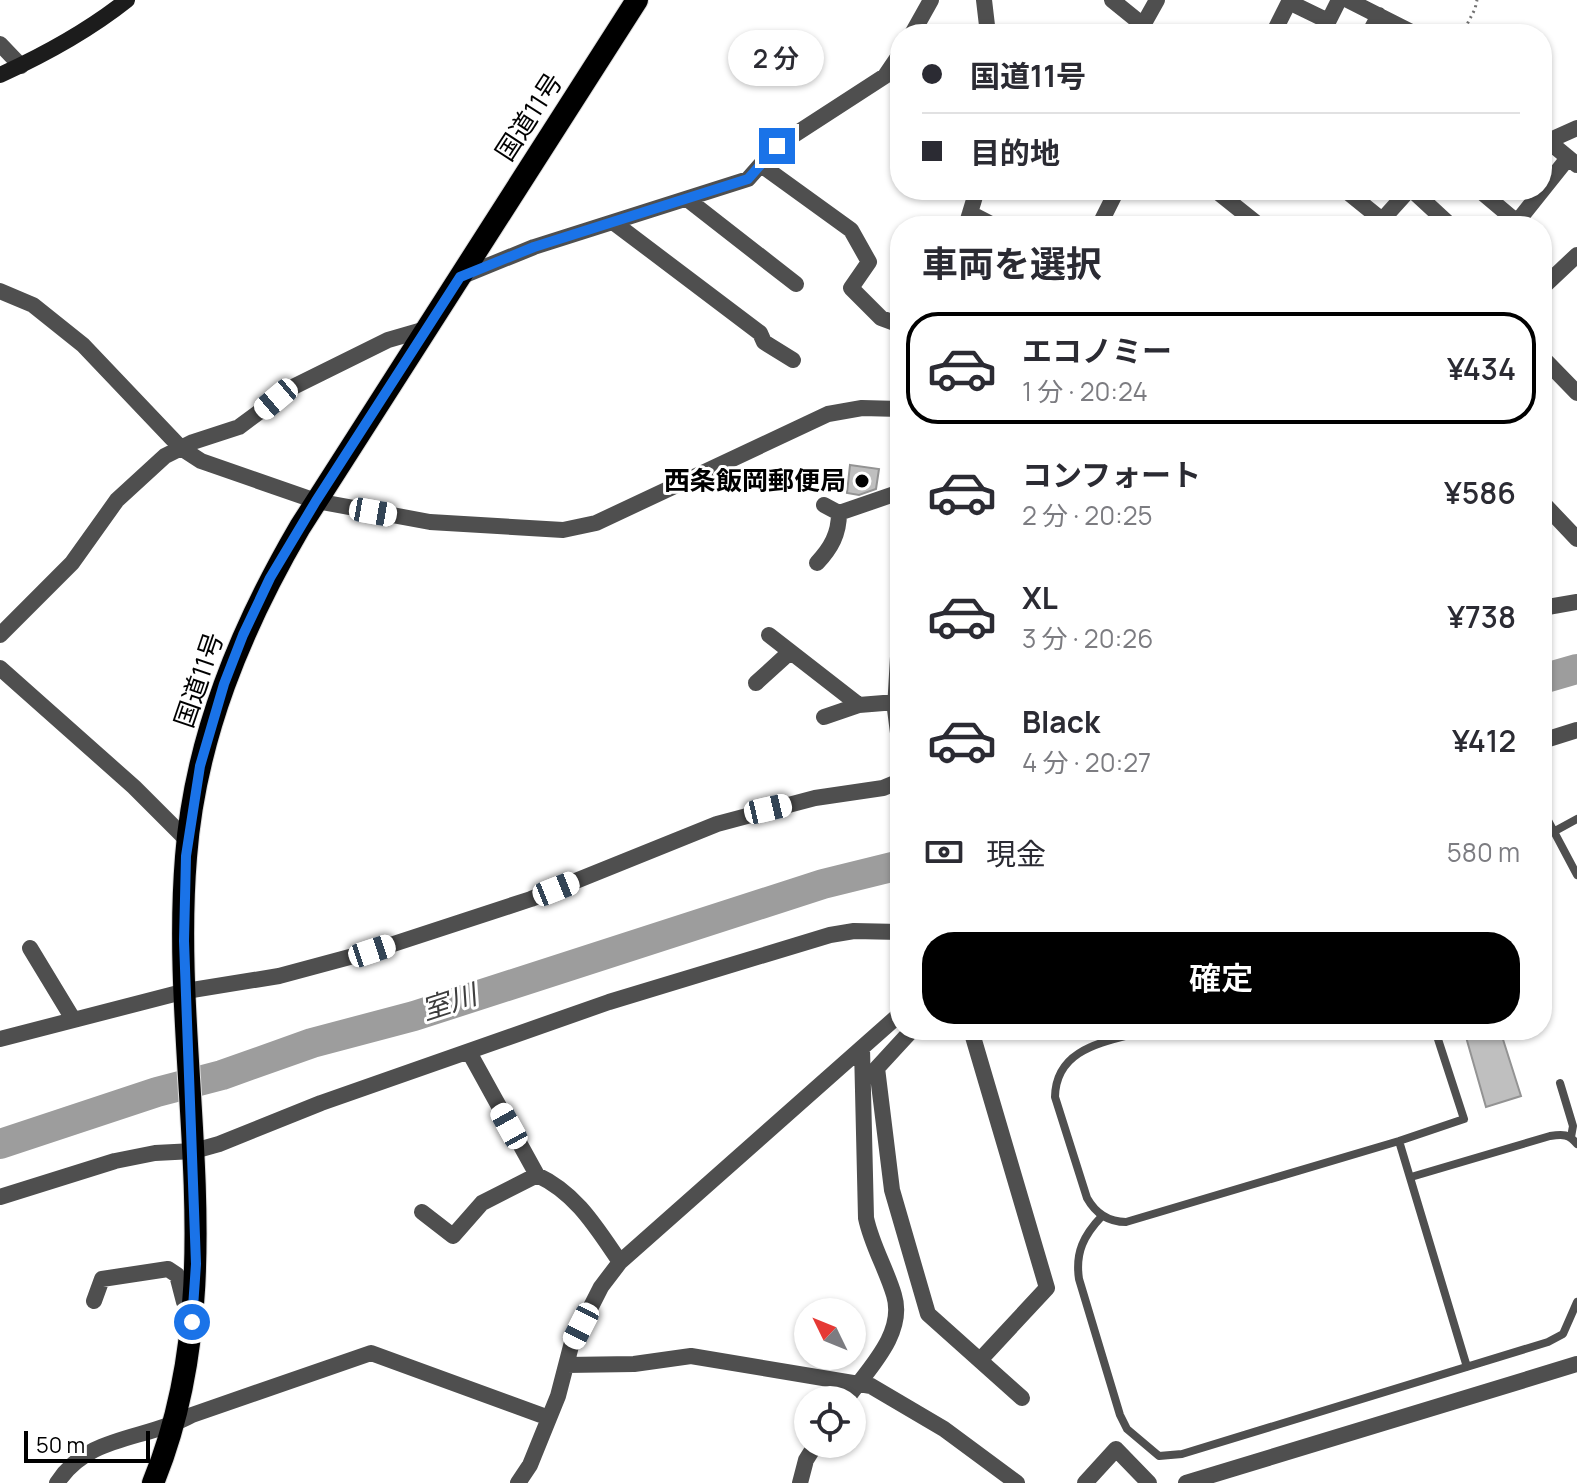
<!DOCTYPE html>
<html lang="ja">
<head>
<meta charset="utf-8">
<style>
	:root { --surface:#fff; --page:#f7f7f7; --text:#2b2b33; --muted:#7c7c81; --line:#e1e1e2; --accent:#000 }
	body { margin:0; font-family:Manrope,"Noto Sans JP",sans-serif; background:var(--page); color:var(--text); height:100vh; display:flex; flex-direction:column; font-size:30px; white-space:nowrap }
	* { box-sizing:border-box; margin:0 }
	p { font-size:26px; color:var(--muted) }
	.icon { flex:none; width:44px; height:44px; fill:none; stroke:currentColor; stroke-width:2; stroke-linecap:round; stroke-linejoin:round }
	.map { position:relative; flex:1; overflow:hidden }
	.sheet { position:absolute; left:890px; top:216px; width:662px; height:824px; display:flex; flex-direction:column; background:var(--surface); border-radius:32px; box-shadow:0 2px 6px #0004 }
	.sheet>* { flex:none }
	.top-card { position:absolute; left:890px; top:24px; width:662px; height:176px; border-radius:32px; box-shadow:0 2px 6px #0004; display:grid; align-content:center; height:176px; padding:0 32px; background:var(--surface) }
	.needle { width:52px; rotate:313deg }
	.tools { position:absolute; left:794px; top:1298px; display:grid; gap:16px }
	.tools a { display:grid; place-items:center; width:72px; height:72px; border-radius:50%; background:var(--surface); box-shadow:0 2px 6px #0004; font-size:40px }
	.scale { position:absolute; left:24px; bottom:20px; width:126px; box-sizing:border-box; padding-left:8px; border:4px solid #000; border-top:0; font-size:22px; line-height:28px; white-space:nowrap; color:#000; -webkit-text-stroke:6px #fff; paint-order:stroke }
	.end { position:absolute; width:36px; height:36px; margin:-18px; border:10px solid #1a73e8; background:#fff; box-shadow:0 0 0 4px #fff }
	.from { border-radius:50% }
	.bubble { position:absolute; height:56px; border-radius:28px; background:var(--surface); box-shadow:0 2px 6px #0004; font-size:26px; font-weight:600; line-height:56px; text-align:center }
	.car { position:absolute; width:24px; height:48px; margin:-24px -12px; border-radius:10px; box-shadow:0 0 6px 2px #0007; background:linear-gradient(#fff 24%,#345 0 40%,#fff 0 76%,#345 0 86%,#fff 0) }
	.top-card b { display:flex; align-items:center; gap:28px; height:76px; font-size:30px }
	.top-card b+b { border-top:2px solid var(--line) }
	.top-card i { width:20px; height:20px; background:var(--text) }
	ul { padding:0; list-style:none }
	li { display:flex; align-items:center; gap:24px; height:112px; margin:0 16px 12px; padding:0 16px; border:4px solid transparent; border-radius:32px }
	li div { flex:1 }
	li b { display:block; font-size:30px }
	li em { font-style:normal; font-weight:600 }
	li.current { border-color:var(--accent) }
	li>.icon { width:72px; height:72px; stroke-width:1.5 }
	h2 { padding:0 32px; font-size:36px; line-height:96px }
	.pay { display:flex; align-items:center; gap:20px; height:88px; padding:0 32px; font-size:30px }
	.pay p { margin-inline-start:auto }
	.primary-button { display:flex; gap:16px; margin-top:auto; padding:16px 32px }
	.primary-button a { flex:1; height:92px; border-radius:32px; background:var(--accent); color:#fff; font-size:32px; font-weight:600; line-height:92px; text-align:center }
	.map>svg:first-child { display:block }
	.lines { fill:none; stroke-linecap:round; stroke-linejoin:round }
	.river { stroke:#9d9d9d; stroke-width:30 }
	.building { fill:#bfbfbf; stroke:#939393; stroke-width:2 }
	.trunk-casing { stroke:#dbdbdb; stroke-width:24 }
	.path { stroke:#717171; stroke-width:3; stroke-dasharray:2 4; stroke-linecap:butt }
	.service { stroke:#4f4f4f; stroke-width:8 }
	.minor { stroke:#4f4f4f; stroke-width:16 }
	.tertiary { stroke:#4f4f4f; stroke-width:16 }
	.secondary { stroke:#1c1c1c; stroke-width:16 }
	.trunk { stroke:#000; stroke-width:22 }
	.route { stroke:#1a73e8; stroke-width:10 }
	.poi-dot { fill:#000; stroke:#fff; stroke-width:3 }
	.labels { text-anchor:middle; stroke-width:6; stroke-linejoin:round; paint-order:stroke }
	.street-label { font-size:26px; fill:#000; stroke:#fff }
	.poi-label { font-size:26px; font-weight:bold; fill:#000; stroke:#fff; text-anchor:end }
	.water-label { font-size:28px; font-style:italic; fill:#3e3e3e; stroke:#fff }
</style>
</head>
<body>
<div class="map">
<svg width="1577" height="1483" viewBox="0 0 1577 1483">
	<rect width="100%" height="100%" fill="#fff"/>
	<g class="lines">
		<path class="river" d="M1542,679L1577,669
			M0,1144L157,1092L222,1075L312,1043L414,1016L823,884L900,865"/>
	</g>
	<path class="building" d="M850,465L879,469L876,489L859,495L847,493Z
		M1464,1030H1500L1521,1096L1486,1107Z"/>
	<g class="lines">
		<g class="trunk-casing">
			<path id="trunk" d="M153,1483C236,1282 169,1065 186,857C195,738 241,628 300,527L637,0"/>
		</g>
		<path class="path" d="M1462,34L1475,9L1477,0"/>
		<path class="service" d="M1542,809L1577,875
			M1555,831L1577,819
			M1147,1030C1108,1042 1056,1046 1055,1097L1087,1198C1096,1214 1108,1222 1126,1222L1399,1141L1464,1119L1435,1030
			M1560,1083L1573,1126L1571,1137
			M1399,1141L1467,1367
			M1411,1177L1550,1136C1563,1134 1569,1134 1577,1144
			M1102,1216C1084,1235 1075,1252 1079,1279L1120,1415L1127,1429L1159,1456L1182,1454L1548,1342L1563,1334L1577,1302"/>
		<path class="minor" d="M984,0L988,34
			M1112,0L1154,34
			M1348,0L1415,34
			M1143,25L1157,0
			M912,34L931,0
			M1273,34L1289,2L1328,21
			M1322,34L1339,0
			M1369,34L1379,15
			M0,44L21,66
			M1542,136L1577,165
			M1548,141L1577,128
			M761,165L851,230L869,262L851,288L881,318L900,325
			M1215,190L1260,226
			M1345,190L1382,220L1409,190
			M1412,190L1451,226
			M1479,190L1517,222L1568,158
			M687,199L796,284
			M970,213L995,226
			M613,222L760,333L764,342L793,360
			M966,226L977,190
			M1099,226L1117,190
			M460,277L534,247L748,179L777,146L885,76L900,54
			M1542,288L1577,255
			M0,291L33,305L83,345L181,448L201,461L316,501L430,522L563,530L596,523L828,414L862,408L900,409
			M1542,357L1577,393
			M1542,502L1577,539
			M839,513L900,492
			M817,563C831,548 839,534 839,513L824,505
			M900,622L895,709L900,749
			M0,635L72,563L117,500L165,456L193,442L239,427L293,387L388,340L426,329
			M769,635L859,705L896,702
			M0,668L134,787L188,841
			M756,683L790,652
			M824,717L859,705
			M1542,741L1577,730
			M30,948L73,1019
			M912,1030L877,1068L892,1190L928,1314L1022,1398
			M971,1030L1047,1288L981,1359
			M0,1039L186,991L279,976L372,951L531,899L717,824L815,798L883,788L900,781
			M469,1052L537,1175
			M0,1197L115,1161L155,1153L194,1151L219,1144L321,1103L609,1002L830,935L854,931L900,932
			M422,1212L453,1236L482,1203L537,1175C576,1193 596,1227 620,1262
			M94,1301L102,1279L168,1269L177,1275L184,1302L193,1311
			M566,1365L634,1364L691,1356L871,1386L944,1429L1017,1483
			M846,1400C867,1370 906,1334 894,1295C886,1268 872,1246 866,1218L862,1048
			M57,1483C89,1434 144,1441 192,1415L371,1353L549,1418
			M518,1483L530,1465L558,1396L571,1346L601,1287L620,1262L900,1014
			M800,1483L806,1460L816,1444
			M1085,1483L1116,1449L1149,1483
			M1186,1483L1577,1364"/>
		<path class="tertiary" d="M1542,608L1577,602"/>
		<path class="secondary" d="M0,75C46,54 88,31 127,0"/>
		<use href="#trunk" class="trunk"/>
	</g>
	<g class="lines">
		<path class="route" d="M192,1322L196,1264L184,941L186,856L200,766L224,684L243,635L270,578L316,501L460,277L534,247L748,179L777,146"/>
	</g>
	<circle class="poi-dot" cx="862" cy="481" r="8"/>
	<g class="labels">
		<g class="street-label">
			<text transform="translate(529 117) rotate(-57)" y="9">国道11号</text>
			<text transform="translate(199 680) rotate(-71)" y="9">国道11号</text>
		</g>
		<g class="poi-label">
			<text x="846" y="490">西条飯岡郵便局</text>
		</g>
		<g class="water-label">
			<text transform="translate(449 1002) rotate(-18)" y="10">室川</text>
		</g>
	</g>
</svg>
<div class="tools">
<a><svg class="needle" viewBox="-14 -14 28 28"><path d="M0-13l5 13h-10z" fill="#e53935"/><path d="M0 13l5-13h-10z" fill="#7c7c81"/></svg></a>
<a><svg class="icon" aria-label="locate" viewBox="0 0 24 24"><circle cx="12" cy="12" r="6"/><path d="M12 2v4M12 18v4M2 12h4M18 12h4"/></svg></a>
</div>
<div class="scale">50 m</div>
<i class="end from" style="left:192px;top:1322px"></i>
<i class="end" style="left:777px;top:146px"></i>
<div class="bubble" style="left:728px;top:30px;width:96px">2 分</div>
<i class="car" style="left:276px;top:399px;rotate:230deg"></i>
<i class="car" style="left:373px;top:512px;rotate:100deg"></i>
<i class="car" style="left:768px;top:809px;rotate:77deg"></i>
<i class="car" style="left:556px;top:889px;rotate:68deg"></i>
<i class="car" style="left:372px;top:951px;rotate:72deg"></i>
<i class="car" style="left:509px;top:1126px;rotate:331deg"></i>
<i class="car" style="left:581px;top:1326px;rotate:207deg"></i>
<div class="top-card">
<b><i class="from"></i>国道11号</b>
<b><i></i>目的地</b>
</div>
<section class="sheet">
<h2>車両を選択</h2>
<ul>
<li class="current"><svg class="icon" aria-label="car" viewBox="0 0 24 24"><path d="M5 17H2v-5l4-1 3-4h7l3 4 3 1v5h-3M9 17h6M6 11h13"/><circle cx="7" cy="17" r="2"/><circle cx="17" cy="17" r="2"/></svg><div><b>エコノミー</b><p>1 分 · 20:24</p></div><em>¥434</em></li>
<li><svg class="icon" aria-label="car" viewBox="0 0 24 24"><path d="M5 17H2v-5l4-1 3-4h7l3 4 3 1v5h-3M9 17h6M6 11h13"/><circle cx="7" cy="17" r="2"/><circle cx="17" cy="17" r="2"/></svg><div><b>コンフォート</b><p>2 分 · 20:25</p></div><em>¥586</em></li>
<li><svg class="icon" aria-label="car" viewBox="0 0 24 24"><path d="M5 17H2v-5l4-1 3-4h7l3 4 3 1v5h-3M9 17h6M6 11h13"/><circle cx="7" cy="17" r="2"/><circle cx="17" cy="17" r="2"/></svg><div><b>XL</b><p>3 分 · 20:26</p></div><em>¥738</em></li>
<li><svg class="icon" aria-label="car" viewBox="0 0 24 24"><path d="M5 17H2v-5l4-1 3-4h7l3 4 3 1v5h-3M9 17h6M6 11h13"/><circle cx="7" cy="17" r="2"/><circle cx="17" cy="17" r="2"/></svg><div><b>Black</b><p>4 分 · 20:27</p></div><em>¥412</em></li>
</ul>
<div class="pay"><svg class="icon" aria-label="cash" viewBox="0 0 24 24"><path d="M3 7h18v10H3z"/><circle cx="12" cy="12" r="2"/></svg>現金<p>580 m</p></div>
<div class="primary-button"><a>確定</a></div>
</section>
</div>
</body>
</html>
